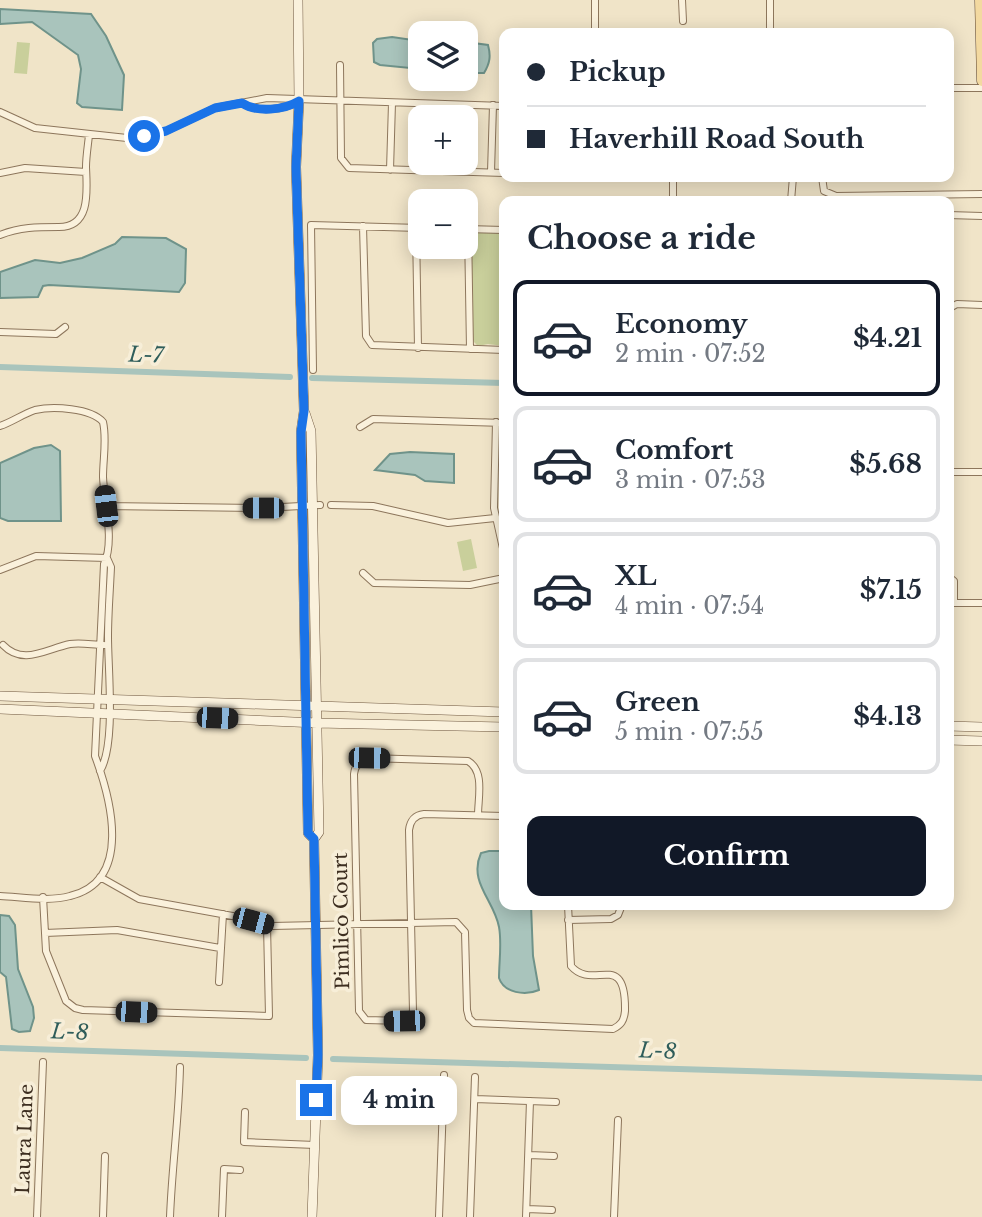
<!DOCTYPE html>
<html lang="en">
<head>
<meta charset="utf-8">
<style>
	:root { --surface:#fff; --page:#f2f2f3; --text:#1f2937; --muted:#747a83; --line:#e0e1e3; --accent:#111827 }
	body { margin:0; font-family:"Libre Baskerville",serif; background:var(--page); color:var(--text); height:100vh; display:flex; flex-direction:column; font-size:26px; white-space:nowrap }
	* { box-sizing:border-box; margin:0 }
	p { font-size:23px; color:var(--muted) }
	.icon { flex:none; width:38px; height:38px; fill:none; stroke:currentColor; stroke-width:2; stroke-linecap:round; stroke-linejoin:round }
	.map { position:relative; flex:1; overflow:hidden }
	.drawer { position:absolute; left:499px; top:196px; width:455px; height:714px; display:flex; flex-direction:column; background:var(--surface); border-radius:14px; box-shadow:0 4px 18px #0003 }
	.drawer>* { flex:none }
	.top-card { position:absolute; left:499px; top:28px; width:455px; height:154px; border-radius:14px; box-shadow:0 4px 18px #0003; display:grid; align-content:center; height:154px; padding:0 28px; background:var(--surface) }
	.fabs { position:absolute; left:408px; top:21px; display:grid; gap:14px }
	.fabs a { display:grid; place-items:center; width:70px; height:70px; border-radius:14px; background:var(--surface); box-shadow:0 4px 18px #0003; font-size:35px }
	.end { position:absolute; width:32px; height:32px; margin:-16px; border:9px solid #1a73e8; background:#fff; box-shadow:0 0 0 4px #fff }
	.from { border-radius:50% }
	.bubble { position:absolute; height:49px; border-radius:14px; background:var(--surface); box-shadow:0 4px 18px #0003; font-size:23px; font-weight:700; line-height:49px; text-align:center }
	.car { position:absolute; width:21px; height:42px; margin:-21px -10px; border-radius:9px; box-shadow:0 0 5px 2px #0007; background:linear-gradient(#222 24%,#8ab4d8 0 40%,#222 0 76%,#8ab4d8 0 86%,#222 0) }
	.top-card b { display:flex; align-items:center; gap:24px; height:66px; font-size:26px }
	.top-card b+b { border-top:2px solid var(--line) }
	.top-card i { width:18px; height:18px; background:var(--text) }
	ul { padding:0; list-style:none }
	li { display:flex; align-items:center; gap:21px; height:116px; margin:0 14px 10px; padding:0 14px; border:4px solid var(--line); border-radius:14px }
	li div { flex:1 }
	li b { display:block; font-size:26px }
	li em { font-style:normal; font-weight:700 }
	li.current { border-color:var(--accent) }
	li>.icon { width:63px; height:63px; stroke-width:1.5 }
	h2 { padding:0 28px; font-size:32px; line-height:84px }
	.action { display:flex; gap:14px; margin-top:auto; padding:14px 28px }
	.action a { flex:1; height:80px; border-radius:14px; background:var(--accent); color:#fff; font-size:28px; font-weight:700; line-height:80px; text-align:center }
	.map>svg:first-child { display:block }
	.green { fill:#c9cf9b }
	.water { fill:#a9c4bc; stroke:#6f938a; stroke-width:2 }
	.lines { fill:none; stroke-linecap:round; stroke-linejoin:round }
	.canal { stroke:#a9c4bc; stroke-width:6 }
	.street-casing { stroke:#8d765c; stroke-width:8 }
	.secondary-casing { stroke:#6f573f; stroke-width:10 }
	.primary-casing { stroke:#5b4430; stroke-width:11 }
	.street { stroke:#faf1dc; stroke-width:6 }
	.secondary { stroke:#faf1dc; stroke-width:9 }
	.primary { stroke:#f3d9a0; stroke-width:10 }
	.route { stroke:#1a73e8; stroke-width:9 }
	.labels { text-anchor:middle; stroke-width:7; stroke-linejoin:round; paint-order:stroke }
	.street-label { font-size:19px; fill:#3d2e20; stroke:#f7eed8 }
	.water-label { font-size:21px; font-style:italic; fill:#2f5d5a; stroke:#f7eed8 }
</style>
</head>
<body>
<div class="map">
<svg width="982" height="1217" viewBox="0 0 982 1217">
	<rect width="100%" height="100%" fill="#f0e4c8"/>
	<path class="green" d="M17,42L30,43L27,74L14,73Z
		M474,231L504,232V346L488,344L478,346L473,341L471,234Z
		M471,539L477,568L463,571L457,542Z"/>
	<path class="water" d="M0,9L91,14L106,36L124,75L122,110L82,107L77,103L81,69L78,55L32,22L0,24Z
		M392,37L420,41V69L380,65L374,62L373,43L377,39Z
		M466,42L488,45C491,56 490,63 484,73H466Z
		M122,237L166,238L186,249L185,283L179,292L49,285L43,286L38,297L0,298V272L35,260L60,263L82,258L115,244Z
		M51,445L60,451L61,521H8L0,518V463L34,448Z
		M410,452L454,454V483L425,481L415,475L375,470L390,454Z
		M489,851H504V905H531L533,956L539,990C525,996 504,993 499,978C499,962 502,943 499,927C494,900 468,882 481,853Z
		M0,915L9,916L15,925L18,969L33,1007L34,1018L30,1031L19,1032L12,1029L6,977L0,972Z"/>
	<g class="lines">
		<path class="canal" d="M0,367L290,377
			M312,378L504,383
			M0,1048L306,1058
			M333,1059L982,1078"/>
		<g class="street-casing">
			<path id="street" d="M682,0L683,21
				M770,0V33
				M595,31V0
				M340,65L341,158L349,168L504,173
				M948,88H982
				M242,103C257,113 284,110 299,101
				M0,112L35,128L127,138L166,131L215,108L267,98L504,106
				M442,117V104
				M390,170L392,103
				M491,172L493,105
				M0,173L25,168L86,172
				M673,177V201
				M822,177L824,191L836,196L982,194
				M791,201L793,177
				M948,215L982,216
				M363,226L366,336L372,345L504,350
				M416,228L418,348
				M466,229L504,230
				M468,229L470,349
				M0,235C20,227 37,227 59,227C91,227 87,191 86,167C86,157 88,145 89,135
				M948,309L957,304L982,305
				M0,332L56,334L65,327
				M313,370L311,225L420,228
				M496,422L494,508L504,553
				M0,426C12,422 23,414 35,410C53,406 91,408 103,422C107,439 103,459 103,477C104,501 115,541 104,564L95,756C111,799 133,881 70,896C49,902 22,897 0,896
				M360,427L373,419L504,423
				M948,472H982
				M331,505L373,506L448,523L495,518
				M106,506L263,508L320,505
				M0,570L36,556L107,558
				M363,573L374,583L470,585L504,578
				M948,576L954,581V603
				M948,603H982
				M3,645C23,666 46,649 70,644C81,642 93,645 104,645
				M100,771C116,745 108,670 108,637C108,614 110,590 111,567L107,558
				M478,815C478,798 485,771 468,761L368,758C360,760 355,765 354,774L359,1011L366,1020L404,1021L413,1012L409,830C410,821 415,815 424,814L504,816
				M100,877L139,899L238,917L272,926L456,922L465,932L467,1010L469,1018L474,1023L613,1029C621,1025 624,1021 625,1011C626,948 593,992 571,966L568,905
				M43,897L46,951L66,1001L75,1008L83,1010L269,1016L267,925
				M568,920L611,919L618,915L622,905
				M45,933L117,930L220,948
				M219,982L223,914
				M475,1099L556,1102
				M245,1112L244,1142L315,1145
				M529,1155L554,1156
				M527,1209L552,1210
				M37,1217L43,1062
				M103,1217L105,1156
				M170,1217C172,1166 179,1117 180,1067
				M222,1217L224,1169L240,1170
				M439,1217L444,1075
				M470,1217L475,1077
				M526,1217L530,1101
				M614,1217L618,1120"/>
		</g>
		<g class="secondary-casing">
			<path id="secondary" d="M298,0L299,101L296,167L304,411L301,432L308,833L314,839
				M305,413L311,431L319,832L314,839L318,1055L312,1217
				M0,696L504,712
				M0,709L317,723L504,727
				M948,726L982,727
				M948,740L982,741"/>
		</g>
		<g class="primary-casing">
			<path id="primary" d="M980,0L982,81"/>
		</g>
		<use href="#street" class="street"/>
		<use href="#secondary" class="secondary"/>
		<use href="#primary" class="primary"/>
	</g>
	<g class="lines">
		<path class="route" d="M144,136L166,131L215,108L242,103C257,113 284,110 299,101L296,167L304,411L301,432L308,833L314,839L318,1055L316,1100"/>
	</g>
	<g class="labels">
		<g class="street-label">
			<text transform="translate(341 921) rotate(-91)" y="7">Pimlico Court</text>
			<text transform="translate(24 1139) rotate(-88)" y="7">Laura Lane</text>
		</g>
		<g class="water-label">
			<text transform="translate(146 355) rotate(2)" y="7">L-7</text>
			<text transform="translate(70 1032) rotate(2)" y="7">L-8</text>
			<text transform="translate(658 1051) rotate(2)" y="7">L-8</text>
		</g>
	</g>
</svg>
<div class="fabs">
<a><svg class="icon" aria-label="layers" viewBox="0 0 24 24"><path d="M12 4l9 5-9 5-9-5zM3 14l9 5 9-5"/></svg></a>
<a>+</a>
<a>−</a>
</div>
<i class="end from" style="left:144px;top:136px"></i>
<i class="end" style="left:316px;top:1100px"></i>
<div class="bubble" style="left:341px;top:1076px;width:116px">4 min</div>
<i class="car" style="left:106px;top:506px;rotate:353deg"></i>
<i class="car" style="left:263px;top:508px;rotate:270deg"></i>
<i class="car" style="left:217px;top:718px;rotate:92deg"></i>
<i class="car" style="left:369px;top:758px;rotate:91deg"></i>
<i class="car" style="left:253px;top:921px;rotate:105deg"></i>
<i class="car" style="left:136px;top:1012px;rotate:92deg"></i>
<i class="car" style="left:404px;top:1021px;rotate:269deg"></i>
<div class="top-card">
<b><i class="from"></i>Pickup</b>
<b><i></i>Haverhill Road South</b>
</div>
<section class="drawer">
<h2>Choose a ride</h2>
<ul>
<li class="current"><svg class="icon" aria-label="car" viewBox="0 0 24 24"><path d="M5 17H2v-5l4-1 3-4h7l3 4 3 1v5h-3M9 17h6M6 11h13"/><circle cx="7" cy="17" r="2"/><circle cx="17" cy="17" r="2"/></svg><div><b>Economy</b><p>2 min · 07:52</p></div><em>$4.21</em></li>
<li><svg class="icon" aria-label="car" viewBox="0 0 24 24"><path d="M5 17H2v-5l4-1 3-4h7l3 4 3 1v5h-3M9 17h6M6 11h13"/><circle cx="7" cy="17" r="2"/><circle cx="17" cy="17" r="2"/></svg><div><b>Comfort</b><p>3 min · 07:53</p></div><em>$5.68</em></li>
<li><svg class="icon" aria-label="car" viewBox="0 0 24 24"><path d="M5 17H2v-5l4-1 3-4h7l3 4 3 1v5h-3M9 17h6M6 11h13"/><circle cx="7" cy="17" r="2"/><circle cx="17" cy="17" r="2"/></svg><div><b>XL</b><p>4 min · 07:54</p></div><em>$7.15</em></li>
<li><svg class="icon" aria-label="car" viewBox="0 0 24 24"><path d="M5 17H2v-5l4-1 3-4h7l3 4 3 1v5h-3M9 17h6M6 11h13"/><circle cx="7" cy="17" r="2"/><circle cx="17" cy="17" r="2"/></svg><div><b>Green</b><p>5 min · 07:55</p></div><em>$4.13</em></li>
</ul>
<div class="action"><a>Confirm</a></div>
</section>
</div>
</body>
</html>
